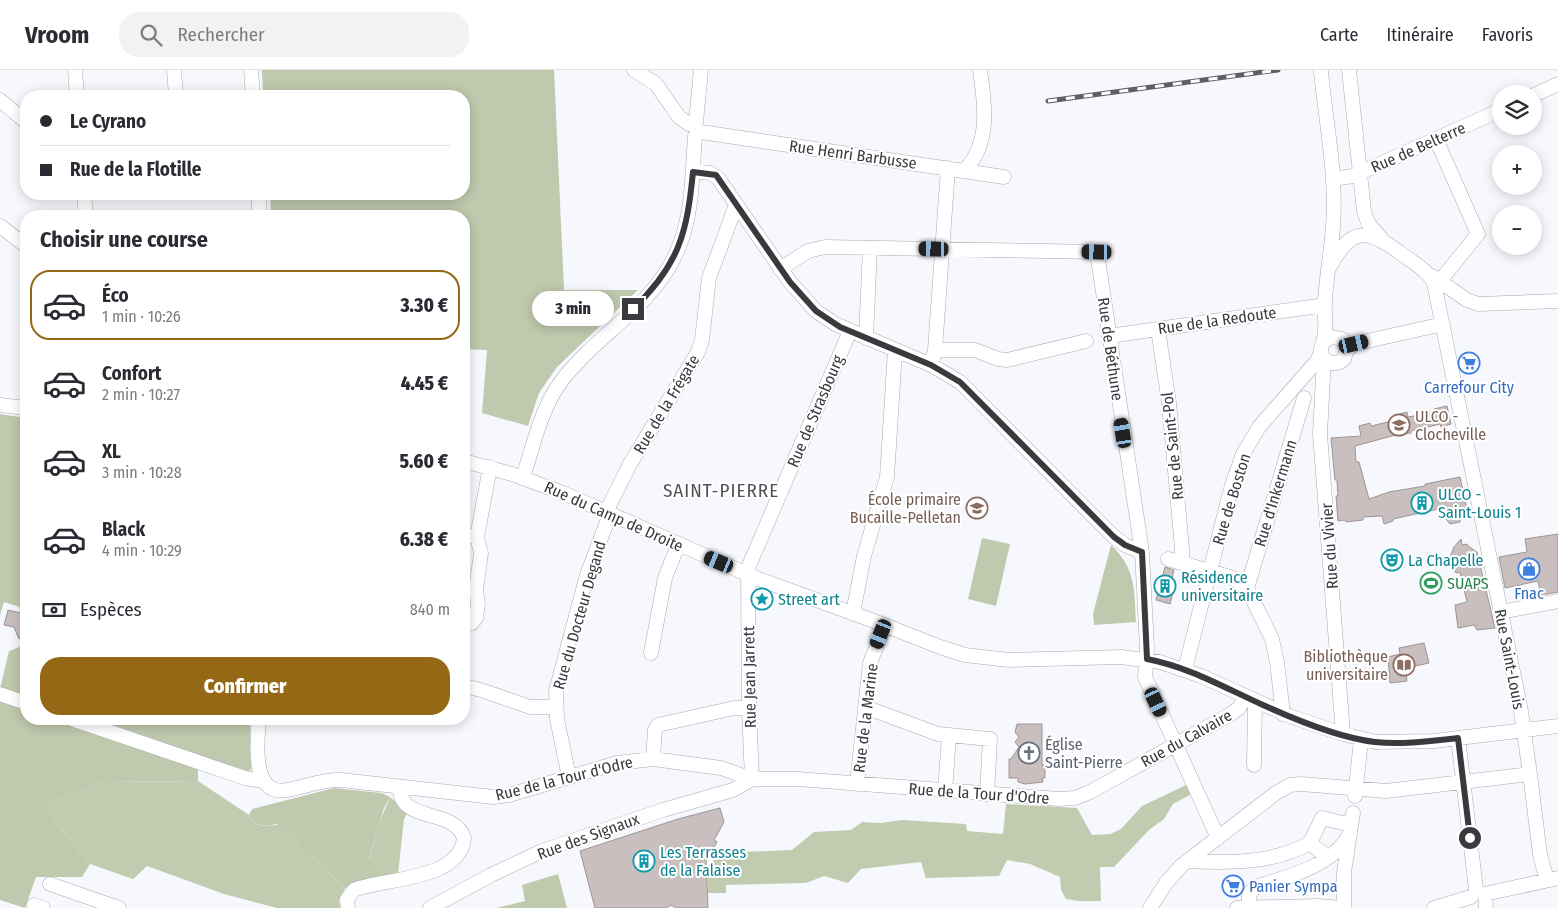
<!DOCTYPE html>
<html lang="fr">
<head>
<meta charset="utf-8">
<style>
	:root { --surface:#fff; --page:#f2f2f3; --text:#2b2b33; --muted:#7c7c81; --line:#e1e1e2; --accent:#946814 }
	body { margin:0; font-family:"Fira Sans Condensed",sans-serif; background:var(--page); color:var(--text); height:100vh; display:flex; flex-direction:column; font-size:19px; white-space:nowrap }
	* { box-sizing:border-box; margin:0 }
	p { font-size:16px; color:var(--muted) }
	.icon { flex:none; width:28px; height:28px; fill:none; stroke:currentColor; stroke-width:2; stroke-linecap:round; stroke-linejoin:round }
	.map { position:relative; flex:1; overflow:hidden }
	.details { position:absolute; left:20px; top:140px; width:450px; height:515px; display:flex; flex-direction:column; background:var(--surface); border-radius:20px; box-shadow:0 2px 12px #0003 }
	.details>* { flex:none }
	.guide { position:absolute; left:20px; top:20px; width:450px; height:110px; border-radius:20px; box-shadow:0 2px 12px #0003; display:grid; align-content:center; height:110px; padding:0 20px; background:var(--surface) }
	.buttons { position:absolute; left:1492px; top:15px; display:grid; gap:10px }
	.buttons a { display:grid; place-items:center; width:50px; height:50px; border-radius:50%; background:var(--surface); box-shadow:0 2px 12px #0003; font-size:25px }
	.end { position:absolute; width:22px; height:22px; margin:-11px; border:6px solid #393a3d; background:#fff; box-shadow:0 0 0 2px #fff }
	.from { border-radius:50% }
	.bubble { position:absolute; height:35px; border-radius:18px; background:var(--surface); box-shadow:0 2px 12px #0003; font-size:16px; font-weight:800; line-height:35px; text-align:center }
	.car { position:absolute; width:15px; height:30px; margin:-15px -8px; border-radius:6px; box-shadow:0 0 4px 1px #0007; background:linear-gradient(#222 24%,#8ab4d8 0 40%,#222 0 76%,#8ab4d8 0 86%,#222 0) }
	.guide b { display:flex; align-items:center; gap:18px; height:48px; font-size:19px }
	.guide b+b { border-top:1px solid var(--line) }
	.guide i { width:12px; height:12px; background:var(--text) }
	ul { padding:0; list-style:none }
	li { display:flex; align-items:center; gap:15px; height:70px; margin:0 10px 8px; padding:0 10px; border:2px solid transparent; border-radius:20px }
	li div { flex:1 }
	li b { display:block; font-size:19px }
	li em { font-style:normal; font-weight:800 }
	li.active { border-color:var(--accent) }
	li>.icon { width:45px; height:45px; stroke-width:1.5 }
	h2 { padding:0 20px; font-size:22px; line-height:60px }
	.pay { display:flex; align-items:center; gap:12px; height:55px; padding:0 20px; font-size:19px }
	.pay p { margin-inline-start:auto }
	.button { display:flex; gap:10px; margin-top:auto; padding:10px 20px }
	.button a { flex:1; height:58px; border-radius:20px; background:var(--accent); color:#fff; font-size:20px; font-weight:800; line-height:58px; text-align:center }
	header { display:flex; align-items:center; gap:30px; box-sizing:border-box; height:70px; padding:0 25px; background:var(--surface); border-bottom:1px solid var(--line) }
	header strong { font-size:24px }
	nav { display:flex; gap:28px; margin-inline-start:auto; font-size:18px }
	.search { width:350px; height:45px; background:var(--page); display:flex; align-items:center; gap:12px; box-sizing:border-box; padding:0 18px; border-radius:20px; color:var(--muted); font-size:19px }
	.map>svg:first-child { display:block }
	.green { fill:#bfc9ad }
	.forest { fill:#c1cbaf }
	.building { fill:#c9bfbe; stroke:#9e9593 }
	.lines { fill:none; stroke-linecap:round; stroke-linejoin:round }
	.minor-casing { stroke:#aaaab2; stroke-width:15 }
	.minor { stroke:#fff; stroke-width:14 }
	.rail-casing { stroke:#5e5f63; stroke-width:5 }
	.rail { stroke:#fff; stroke-width:3; stroke-dasharray:9; stroke-linecap:butt }
	.route { stroke:#393a3d; stroke-width:6 }
	.labels { text-anchor:middle; stroke-width:4; stroke-linejoin:round; paint-order:stroke }
	.street-label { font-size:16px; fill:#393a3d; stroke:#fff }
	.shop-label { font-size:16px; fill:#366cbe; stroke:#fff }
	.education-label { font-size:16px; fill:#785e54; stroke:#fff; text-anchor:end }
	.culture-label { font-size:16px; fill:#0d838f; stroke:#fff; text-anchor:start }
	.leisure-label { font-size:16px; fill:#27864d; stroke:#fff; text-anchor:start }
	.worship-label { font-size:16px; fill:#5b616d; stroke:#fff; text-anchor:start }
	.quarter-label { font-size:19px; letter-spacing:1px; fill:#515158; stroke:#fff }
</style>
</head>
<body>
<header>
<strong>Vroom</strong>
<div class="search"><svg class="icon" aria-label="search" viewBox="0 0 24 24"><circle cx="10" cy="10" r="6"/><path d="M15 15l6 6"/></svg>Rechercher</div>
<nav><a>Carte</a><a>Itinéraire</a><a>Favoris</a></nav>
</header>
<div class="map">
<svg width="1558" height="838" viewBox="0 0 1558 838">
	<rect width="100%" height="100%" fill="#f7f8fe"/>
	<path class="green" d="M262,0H554L564,220H638L557,297L539,323L528,356L482,343L487,280L464,279V146H271L270,124H464V26H263Z
		M0,344L26,348V539L4,532L0,545Z
		M982,468L1010,474L996,536L968,529Z
		M1111,475C1136,499 1134,519 1136,552L1094,555L1093,544Z
		M26,572V628L0,619L9,581L22,576Z
		M0,629L26,638V649H57L198,697V711L105,712L46,732L51,746L90,794L82,807H36L25,838L0,830Z
		M87,649H250L251,699L248,702Z
		M334,718L381,723L390,727L384,738L369,788L382,809L360,813L345,818L319,794L321,792L300,782L277,754C264,756 255,758 249,745L252,739Z
		M558,804L567,838H497L525,831L522,815Z"/>
	<path class="forest" d="M198,711L249,745C258,764 271,751 288,756C292,758 296,763 300,766V782L321,792L319,794L345,818L339,831L340,838H277L224,824L147,796L133,809L90,794L51,746L45,732L105,712Z
		M1186,715L1192,724L1173,734L1164,749L1149,760L1114,797H1100L1101,831H1079L1066,829L1061,820L1060,807L1030,794L1007,790L999,806L926,808L921,792L861,799L848,813L824,806L806,813L726,815V823H708L707,801L715,788L741,782L792,780L814,762L851,760L862,752L881,753L902,750L966,754L967,761L1003,764L1006,734L1077,738L1092,765L1110,764L1121,759L1142,736Z
		M390,727L408,742L404,749L398,805L382,809L374,799L369,789L380,751Z"/>
	<path class="building" d="M1447,336L1451,354L1441,357L1440,354L1411,361V363L1404,364L1403,363L1355,376L1356,392H1359L1369,429L1389,422L1425,416V414L1460,407L1468,443L1460,450V452L1450,454L1438,439L1393,449V451L1384,454L1382,446L1363,447V450L1346,452L1345,450L1338,451L1336,426H1338L1337,410H1335L1331,368L1361,366L1359,356L1370,353L1371,356L1400,349L1399,344L1407,342L1408,347L1435,342L1434,339Z
		M1558,464V522L1541,525L1538,511L1505,518L1499,487L1527,482L1525,469Z
		M1461,469L1462,475L1467,474L1468,476L1477,482L1495,558L1477,560L1474,555L1458,558L1455,535L1467,532L1460,502L1456,503L1454,500L1450,487L1454,477Z
		M1165,497L1174,500L1170,517L1174,519L1170,534L1156,530Z
		M8,540L25,544L26,569L21,566L19,569L14,557L4,555Z
		M1424,573L1429,593L1411,597L1412,603L1406,604L1407,611L1390,613L1388,587L1400,584L1399,578Z
		M1017,654H1042V695H1045V708H1042L1043,712L1025,714L1018,712V708H1009V689H1011L1019,677L1015,672L1019,667L1015,662Z
		M720,738L724,752L714,770L717,772L706,791L708,838H676L671,835L666,838H595L580,781L678,749Z"/>
	<g class="lines">
		<g class="minor-casing">
			<path id="minor" d="M75,0L77,26
				M174,0L176,26
				M251,0L253,26
				M634,0L656,14L679,47L689,54
				M1349,0L1364,141L1368,153L1381,168
				M1321,2C1326,53 1337,106 1333,157C1331,181 1327,205 1325,229C1324,240 1326,252 1325,263C1325,270 1320,275 1321,282C1323,294 1336,296 1344,289L1347,278L1342,269L1332,267L1323,272
				M1534,25L1558,14
				M0,30L26,52
				M696,52L701,0
				M701,62L1004,107
				M693,101L710,103L718,108L790,212L816,241L835,254L931,295L960,312L1114,467L1125,475L1142,482
				M964,101C991,74 985,34 980,0
				M1333,109L1353,106L1501,40
				M84,124L86,146
				M259,146V124
				M0,156L26,176
				M780,199L808,181L825,177L1097,182L1142,482L1147,578L1145,607L1218,768
				M1432,206L1467,230L1478,234L1558,231
				M1435,217L1478,164L1436,69
				M1158,259L1169,333L1182,479V493
				M1109,266L1325,235
				M866,268L870,178
				M935,280H975L998,289L1007,290L1086,271
				M1347,280L1354,274L1443,254
				M1324,288L1320,364L1343,664
				M931,295L935,280L948,98
				M0,335L26,338
				M464,391L512,404L563,423L756,508L874,551L940,577L965,585L1009,590L1121,587L1160,592L1201,606L1292,647L1343,664L1376,672L1434,671L1558,656
				M523,407C534,374 541,337 563,309C597,265 651,237 675,186C693,149 692,106 695,66
				M606,442L630,394L698,282L702,270L709,208L736,135
				M464,465L477,467L490,397
				M1168,489L1233,508L1247,518L1272,569L1277,592L1283,644
				M1247,518L1304,328
				M1501,542L1558,531
				M853,543L864,486L887,407L895,280
				M464,554L472,553L476,548L478,533L476,520L481,483L477,467
				M651,583L665,508L678,475
				M1185,599L1232,415L1243,384L1259,357L1317,291L1321,282
				M464,616L481,620L530,637H556
				M0,624L26,633
				M865,637L938,664L990,669L987,724
				M72,649L245,708L263,711
				M259,649C257,671 251,727 287,720C305,717 323,709 341,710L493,727L509,725L617,693L653,689L721,698L752,709H798L1059,729L1075,728L1090,722L1231,644L1239,638L1245,627
				M1458,668L1476,819
				M653,689L655,660L658,655L734,638H749
				M1254,695L1255,631
				M1530,704L1540,785L1547,810
				M569,707L557,649L556,621L587,505L610,444
				M752,709L749,638L748,498L850,261
				M857,714L870,593L885,555
				M945,721L949,666
				M1355,726L1361,670
				M1310,773L1322,748L1351,755
				M1187,791C1229,793 1272,794 1310,773L1327,787
				M50,814L119,838
				M1485,824L1558,808
				M1485,824L1486,838
				M34,835L43,838
				M348,838L347,829L354,820C383,808 460,811 464,768C454,737 399,754 400,717
				M430,838L491,805L542,781L663,740L733,720L752,709
				M1150,838L1166,813L1181,796L1276,723L1290,715L1301,714L1386,721L1530,704L1521,641L1434,213C1428,201 1414,193 1403,185C1366,157 1351,156 1328,200
				M1237,838L1317,836L1342,838
				M1249,838V825L1255,817C1287,807 1334,796 1350,763
				M1344,838V802L1353,743
				M1434,838L1471,827"/>
		</g>
		<use href="#minor" class="minor"/>
		<g class="rail-casing">
			<path id="rail" d="M1048,31L1278,0"/>
		</g>
		<use href="#rail" class="rail"/>
	</g>
	<g class="lines">
		<path class="route" d="M633,239C679,195 687,163 693,102L716,105L790,212L816,241L840,257L931,295L960,312L1114,467L1125,475L1142,482L1147,589C1189,597 1225,618 1263,635C1296,650 1339,668 1375,672C1402,675 1431,671 1458,668L1470,768"/>
	</g>
	<defs>
		<g id="supermarket-ring" transform="scale(1.125)"><circle r="9.5" fill="#fff" stroke="#3f7fe0" stroke-width="1.5"/><path d="M-6-5.5h2.5l.6 2H6L4.5 2H-2.5L-4.4-4H-6ZM-1.5 3.2a1.3 1.3 0 1 0 .1 0ZM3 3.2a1.3 1.3 0 1 0 .1 0Z" fill="#3f7fe0"/></g>
		<g id="university-ring" transform="scale(1.125)"><circle r="9.5" fill="#fff" stroke="#8d6e63" stroke-width="1.5"/><path d="M0-5L7-2L0 1L-7-2ZM-4 1L0 2.5L4 1V4Q0 6-4 4Z" fill="#8d6e63"/></g>
		<g id="building-ring" transform="scale(1.125)"><circle r="9.5" fill="#fff" stroke="#0f9aa8" stroke-width="1.5"/><path d="M-4-6H4V6H1V3H-1V6H-4ZM-2.5-4.3h1.7v1.8h-1.7ZM.8-4.3h1.7v1.8H.8ZM-2.5-1h1.7V.8h-1.7ZM.8-1h1.7V.8H.8Z" fill="#0f9aa8"/></g>
		<g id="school-ring" transform="scale(1.125)"><circle r="9.5" fill="#fff" stroke="#8d6e63" stroke-width="1.5"/><path d="M0-5L7-2L0 1L-7-2ZM-4 1L0 2.5L4 1V4Q0 6-4 4Z" fill="#8d6e63"/></g>
		<g id="theatre-ring" transform="scale(1.125)"><circle r="9.5" fill="#fff" stroke="#0f9aa8" stroke-width="1.5"/><path d="M-5-5.5Q0-4 5-5.5V0Q5 5 0 6Q-5 5-5 0ZM-3.3-2.5H-1v1.5H-3.3ZM1-2.5H3.3v1.5H1ZM-2.8 1Q0 5.5 2.8 1Z" fill="#0f9aa8"/></g>
		<g id="shop-ring" transform="scale(1.125)"><circle r="9.5" fill="#fff" stroke="#3f7fe0" stroke-width="1.5"/><path d="M-5-2.5h2.3a2.7 3.5 0 0 1 5.4 0H5L5.5 6h-11ZM-1.5-2.5h3a1.5 2.3 0 0 0-3 0Z" fill="#3f7fe0"/></g>
		<g id="stadium-ring" transform="scale(1.125)"><circle r="9.5" fill="#fff" stroke="#2e9e5b" stroke-width="1.5"/><path d="M0-5a6.5 5 0 1 0 0 10a6.5 5 0 1 0 0-10ZM-3.5-1.8h7v3.6h-7Z" fill="#2e9e5b"/></g>
		<g id="sight-ring" transform="scale(1.125)"><circle r="9.5" fill="#fff" stroke="#0f9aa8" stroke-width="1.5"/><path d="M0-6L1.8-2.2L6-1.7L2.9 1.2L3.7 5.4L0 3.3L-3.7 5.4L-2.9 1.2L-6-1.7L-1.8-2.2Z" fill="#0f9aa8"/></g>
		<g id="library-ring" transform="scale(1.125)"><circle r="9.5" fill="#fff" stroke="#8d6e63" stroke-width="1.5"/><path d="M-6-4Q-3-5.5-.7-3.5V5Q-3 3-6 4ZM6-4Q3-5.5 .7-3.5V5Q3 3 6 4Z" fill="#8d6e63"/></g>
		<g id="church-ring" transform="scale(1.125)"><circle r="9.5" fill="#fff" stroke="#6b7280" stroke-width="1.5"/><path d="M-1.2-6h2.4v3.5h3.3v2.4h-3.3V6h-2.4V-.1h-3.3v-2.4h3.3Z" fill="#6b7280"/></g>
	</defs>
	<g fill-rule="evenodd">
		<use href="#supermarket-ring" x="1469" y="293"/>
		<use href="#university-ring" x="1399" y="355"/>
		<use href="#building-ring" x="1422" y="433"/>
		<use href="#school-ring" x="977" y="438"/>
		<use href="#theatre-ring" x="1392" y="490"/>
		<use href="#shop-ring" x="1529" y="499"/>
		<use href="#stadium-ring" x="1431" y="513"/>
		<use href="#building-ring" x="1165" y="516"/>
		<use href="#sight-ring" x="762" y="529"/>
		<use href="#library-ring" x="1404" y="595"/>
		<use href="#church-ring" x="1029" y="683"/>
		<use href="#building-ring" x="644" y="791"/>
		<use href="#supermarket-ring" x="1233" y="816"/>
	</g>
	<g class="labels">
		<g class="street-label">
			<text transform="translate(1418 77) rotate(-24)" y="6">Rue de Belterre</text>
			<text transform="translate(853 84) rotate(8)" y="6">Rue Henri Barbusse</text>
			<text transform="translate(1217 250) rotate(-8)" y="6">Rue de la Redoute</text>
			<text transform="translate(1111 279) rotate(82)" y="6">Rue de Béthune</text>
			<text transform="translate(666 334) rotate(-59)" y="6">Rue de la Frégate</text>
			<text transform="translate(815 341) rotate(-67)" y="6">Rue de Strasbourg</text>
			<text transform="translate(1172 376) rotate(-96)" y="6">Rue de Saint-Pol</text>
			<text transform="translate(1275 423) rotate(-73)" y="6">Rue d'Inkermann</text>
			<text transform="translate(1231 429) rotate(-73)" y="6">Rue de Boston</text>
			<text transform="translate(614 446) rotate(24)" y="6">Rue du Camp de Droite</text>
			<text transform="translate(1329 476) rotate(-94)" y="6">Rue du Vivier</text>
			<text transform="translate(579 545) rotate(-74)" y="6">Rue du Docteur Degand</text>
			<text transform="translate(1510 589) rotate(79)" y="6">Rue Saint-Louis</text>
			<text transform="translate(749 607) rotate(-91)" y="6">Rue Jean Jarrett</text>
			<text transform="translate(865 648) rotate(-83)" y="6">Rue de la Marine</text>
			<text transform="translate(1186 668) rotate(-29)" y="6">Rue du Calvaire</text>
			<text transform="translate(564 708) rotate(-14)" y="6">Rue de la Tour d'Odre</text>
			<text transform="translate(979 723) rotate(4)" y="6">Rue de la Tour d'Odre</text>
			<text transform="translate(588 766) rotate(-20)" y="6">Rue des Signaux</text>
		</g>
		<g class="shop-label">
			<text x="1469" y="323">Carrefour City</text>
			<text x="1529" y="529">Fnac</text>
			<text x="1249" y="822" text-anchor="start">Panier Sympa</text>
		</g>
		<g class="education-label">
			<text x="1415" y="352" text-anchor="start">ULCO -<tspan x="1415" dy="18">Clocheville</tspan></text>
			<text x="961" y="435">École primaire<tspan x="961" dy="18">Bucaille-Pelletan</tspan></text>
			<text x="1388" y="592">Bibliothèque<tspan x="1388" dy="18">universitaire</tspan></text>
		</g>
		<g class="culture-label">
			<text x="1438" y="430">ULCO -<tspan x="1438" dy="18">Saint-Louis 1</tspan></text>
			<text x="1408" y="496">La Chapelle</text>
			<text x="1181" y="513">Résidence<tspan x="1181" dy="18">universitaire</tspan></text>
			<text x="778" y="535">Street art</text>
			<text x="660" y="788">Les Terrasses<tspan x="660" dy="18">de la Falaise</tspan></text>
		</g>
		<g class="leisure-label">
			<text x="1447" y="519">SUAPS</text>
		</g>
		<g class="worship-label">
			<text x="1045" y="680">Église<tspan x="1045" dy="18">Saint-Pierre</tspan></text>
		</g>
		<g class="quarter-label">
			<text x="721" y="427">SAINT-PIERRE</text>
		</g>
	</g>
</svg>
<div class="buttons">
<a><svg class="icon" aria-label="layers" viewBox="0 0 24 24"><path d="M12 4l9 5-9 5-9-5zM3 14l9 5 9-5"/></svg></a>
<a>+</a>
<a>−</a>
</div>
<i class="end from" style="left:1470px;top:768px"></i>
<i class="end" style="left:633px;top:239px"></i>
<div class="bubble" style="left:532px;top:221px;width:82px">3 min</div>
<i class="car" style="left:934px;top:179px;rotate:271deg"></i>
<i class="car" style="left:1097px;top:182px;rotate:271deg"></i>
<i class="car" style="left:1354px;top:274px;rotate:77deg"></i>
<i class="car" style="left:1123px;top:363px;rotate:351deg"></i>
<i class="car" style="left:719px;top:492px;rotate:293deg"></i>
<i class="car" style="left:881px;top:564px;rotate:202deg"></i>
<i class="car" style="left:1156px;top:632px;rotate:155deg"></i>
<div class="guide">
<b><i class="from"></i>Le Cyrano</b>
<b><i></i>Rue de la Flotille</b>
</div>
<section class="details">
<h2>Choisir une course</h2>
<ul>
<li class="active"><svg class="icon" aria-label="car" viewBox="0 0 24 24"><path d="M5 17H2v-5l4-1 3-4h7l3 4 3 1v5h-3M9 17h6M6 11h13"/><circle cx="7" cy="17" r="2"/><circle cx="17" cy="17" r="2"/></svg><div><b>Éco</b><p>1 min · 10:26</p></div><em>3.30 €</em></li>
<li><svg class="icon" aria-label="car" viewBox="0 0 24 24"><path d="M5 17H2v-5l4-1 3-4h7l3 4 3 1v5h-3M9 17h6M6 11h13"/><circle cx="7" cy="17" r="2"/><circle cx="17" cy="17" r="2"/></svg><div><b>Confort</b><p>2 min · 10:27</p></div><em>4.45 €</em></li>
<li><svg class="icon" aria-label="car" viewBox="0 0 24 24"><path d="M5 17H2v-5l4-1 3-4h7l3 4 3 1v5h-3M9 17h6M6 11h13"/><circle cx="7" cy="17" r="2"/><circle cx="17" cy="17" r="2"/></svg><div><b>XL</b><p>3 min · 10:28</p></div><em>5.60 €</em></li>
<li><svg class="icon" aria-label="car" viewBox="0 0 24 24"><path d="M5 17H2v-5l4-1 3-4h7l3 4 3 1v5h-3M9 17h6M6 11h13"/><circle cx="7" cy="17" r="2"/><circle cx="17" cy="17" r="2"/></svg><div><b>Black</b><p>4 min · 10:29</p></div><em>6.38 €</em></li>
</ul>
<div class="pay"><svg class="icon" aria-label="cash" viewBox="0 0 24 24"><path d="M3 7h18v10H3z"/><circle cx="12" cy="12" r="2"/></svg>Espèces<p>840 m</p></div>
<div class="button"><a>Confirmer</a></div>
</section>
</div>
</body>
</html>
